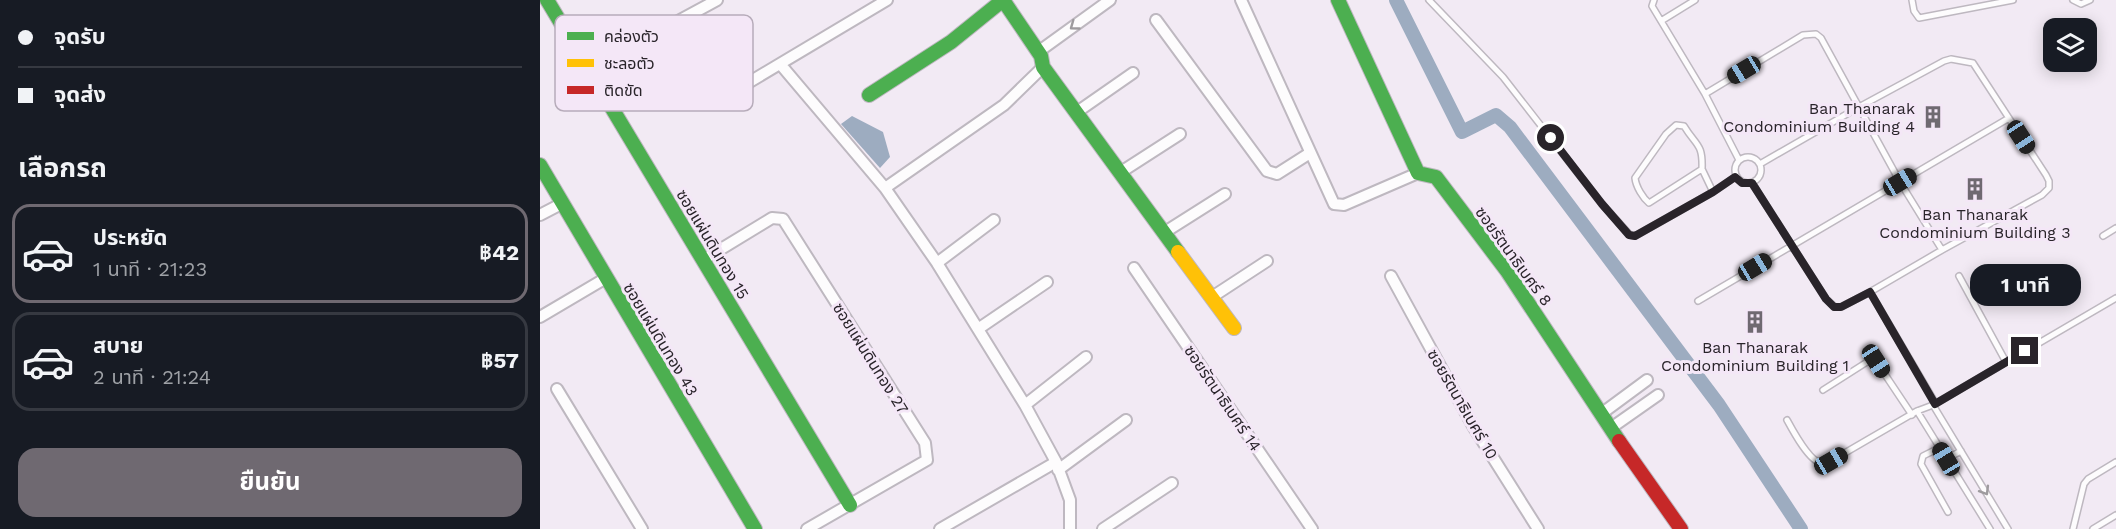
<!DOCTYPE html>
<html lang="th">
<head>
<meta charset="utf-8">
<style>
	:root { --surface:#171b24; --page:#242831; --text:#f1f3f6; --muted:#9ea1a6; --line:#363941; --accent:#6f6971 }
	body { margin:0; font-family:"Work Sans","Noto Sans Thai",sans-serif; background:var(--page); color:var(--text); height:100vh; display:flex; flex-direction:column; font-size:22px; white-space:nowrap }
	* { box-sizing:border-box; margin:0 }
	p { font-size:20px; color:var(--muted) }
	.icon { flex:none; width:33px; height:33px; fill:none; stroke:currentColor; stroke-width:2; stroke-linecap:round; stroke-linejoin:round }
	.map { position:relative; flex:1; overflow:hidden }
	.side { display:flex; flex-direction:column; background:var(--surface); width:540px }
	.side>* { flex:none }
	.guide { display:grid; align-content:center; height:132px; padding:0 18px; background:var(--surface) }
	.buttons { position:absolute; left:1503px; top:18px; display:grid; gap:12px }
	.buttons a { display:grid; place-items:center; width:54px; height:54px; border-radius:12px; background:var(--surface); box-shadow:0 3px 15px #0003; font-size:30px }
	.end { position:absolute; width:27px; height:27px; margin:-14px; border:8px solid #29242a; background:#fff; box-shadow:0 0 0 3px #fff }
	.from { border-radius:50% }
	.bubble { position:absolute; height:42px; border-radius:18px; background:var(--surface); box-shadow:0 3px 15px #0003; font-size:20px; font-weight:700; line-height:42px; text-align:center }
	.car { position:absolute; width:18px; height:36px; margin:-18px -9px; border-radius:8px; box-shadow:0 0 4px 2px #0007; background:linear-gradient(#222 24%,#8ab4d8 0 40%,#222 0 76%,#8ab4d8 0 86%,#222 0) }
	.guide b { display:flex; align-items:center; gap:21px; height:57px; font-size:22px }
	.guide b+b { border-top:2px solid var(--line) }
	.guide i { width:15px; height:15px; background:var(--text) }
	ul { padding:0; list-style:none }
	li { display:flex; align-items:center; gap:18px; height:99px; margin:0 12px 9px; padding:0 6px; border:3px solid var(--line); border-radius:18px }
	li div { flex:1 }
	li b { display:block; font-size:22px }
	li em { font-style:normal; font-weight:700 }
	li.active { border-color:var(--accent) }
	li>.icon { width:54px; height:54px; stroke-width:1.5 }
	h2 { padding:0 18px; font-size:27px; line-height:72px }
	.button { display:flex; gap:12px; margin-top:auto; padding:12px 18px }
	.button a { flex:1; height:69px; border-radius:18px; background:var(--accent); color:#fff; font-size:24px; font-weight:700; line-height:69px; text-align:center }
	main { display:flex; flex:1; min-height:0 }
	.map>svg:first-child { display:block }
	.water { fill:#9dacc0 }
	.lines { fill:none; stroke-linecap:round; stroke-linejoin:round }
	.canal { stroke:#9dacc0; stroke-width:14 }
	.lane-casing { stroke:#beb8c0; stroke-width:8 }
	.street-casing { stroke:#beb8c0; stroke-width:14 }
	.fast-casing { stroke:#beb8c0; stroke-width:16 }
	.slow-casing { stroke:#beb8c0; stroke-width:16 }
	.jam-casing { stroke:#beb8c0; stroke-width:16 }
	.lane { stroke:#fdfcfd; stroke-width:5 }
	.street { stroke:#fdfcfd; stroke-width:10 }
	.fast { stroke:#4caf50; stroke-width:14 }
	.slow { stroke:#ffc107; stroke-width:14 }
	.jam { stroke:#c62828; stroke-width:14 }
	.oneway { stroke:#9e9b9e }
	.route { stroke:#29242a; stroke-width:8 }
	.labels { text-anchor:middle; stroke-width:6; stroke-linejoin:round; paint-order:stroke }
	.poi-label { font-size:16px; fill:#29242a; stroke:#f4e7f7 }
	.street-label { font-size:16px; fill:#29242a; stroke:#f4e7f7 }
	.key { fill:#f4e7f7; stroke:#b7acba; stroke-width:1.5 }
	.key-label { font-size:16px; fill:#29242a }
</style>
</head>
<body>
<main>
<section class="side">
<div class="guide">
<b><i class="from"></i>จุดรับ</b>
<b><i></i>จุดส่ง</b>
</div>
<h2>เลือกรถ</h2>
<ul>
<li class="active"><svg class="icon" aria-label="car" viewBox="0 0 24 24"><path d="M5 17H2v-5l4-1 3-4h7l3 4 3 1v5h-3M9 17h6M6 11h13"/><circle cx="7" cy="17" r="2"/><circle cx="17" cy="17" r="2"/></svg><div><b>ประหยัด</b><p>1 นาที · 21:23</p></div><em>฿42</em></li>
<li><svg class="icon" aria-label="car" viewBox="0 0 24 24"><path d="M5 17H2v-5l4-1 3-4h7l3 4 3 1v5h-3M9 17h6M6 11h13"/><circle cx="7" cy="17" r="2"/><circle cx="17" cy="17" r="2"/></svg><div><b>สบาย</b><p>2 นาที · 21:24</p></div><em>฿57</em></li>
</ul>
<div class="button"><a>ยืนยัน</a></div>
</section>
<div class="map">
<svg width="1576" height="529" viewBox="0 0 1576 529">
	<rect width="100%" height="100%" fill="#f2eaf4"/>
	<path class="water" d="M312,116L343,132L350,157L340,168L301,124Z"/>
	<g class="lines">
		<path class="canal" d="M856,0L922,132L956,115L970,127L1179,405L1261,529"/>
		<g class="lane-casing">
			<path id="lane" d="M889,0L963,77L1062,204L1090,235L1095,236L1173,192L1195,177
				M1114,0L1112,6L1165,94L1199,160
				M1372,0L1374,11L1379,18L1473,0
				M1533,0L1541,4L1550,0
				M1121,21L1155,0
				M1165,94L1263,35L1276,34L1281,38L1360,182L1402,250
				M1195 170a13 13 0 1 1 26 0a13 13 0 1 1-26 0Z
				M1220,164L1319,107L1404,61L1411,59L1433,63L1506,175L1509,181V188L1502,195L1402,250L1330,292
				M1162,169C1163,143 1156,146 1144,126L1136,125L1126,134L1095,178C1096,187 1103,198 1109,203L1162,169L1173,192
				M1212,183L1286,299L1295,307H1301L1330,292L1396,404
				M1563,236L1576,228
				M1419,276L1466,362
				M1158,301L1469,118
				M1283,390L1327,362L1336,361L1372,415
				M1393,405L1468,529
				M1377,411L1450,529
				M1247,420C1253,431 1269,461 1281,463C1284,463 1289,462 1291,461L1377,411L1393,405L1576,298
				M1399,448L1383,456L1381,464L1408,512
				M1406,459L1421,451
				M1533,529L1544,484L1548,479L1576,462
				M1553,529L1576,515"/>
		</g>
		<g class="street-casing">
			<path id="street" d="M177,0L131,25L127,33L171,99H181L347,0
				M701,0L794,204L804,205L878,173
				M616,20L727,171L737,174L770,153
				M498,52L570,0
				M241,65L345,188L397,263L485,405L516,462L530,500V529
				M537,112L593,73
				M581,172L640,134
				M345,188L464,105L503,67
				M0,215L23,203
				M625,232L685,194
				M163,260L232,218L243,219L385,443L387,460L267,529
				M397,263L454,220
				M594,268L772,529
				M851,276L933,426L998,529
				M672,297L727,261
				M0,317L66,278
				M438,329L507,282
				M17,389L102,529
				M485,405L546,357
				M1061,414L1107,380
				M1071,428L1118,395
				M518,470L586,420
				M400,529L516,462
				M563,529L632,483"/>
		</g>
		<g class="fast-casing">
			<path id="fast" d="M7,0L310,505
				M798,0L878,173L896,177L967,271L1079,441
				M329,95L411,42L463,0L501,56L503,67L638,252
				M0,165L215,529"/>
		</g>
		<g class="slow-casing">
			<path id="slow" d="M638,252L694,328"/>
		</g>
		<g class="jam-casing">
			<path id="jam" d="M1079,441L1141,529"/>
		</g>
		<use href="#lane" class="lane"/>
		<use href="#street" class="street"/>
		<use href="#fast" class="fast"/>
		<use href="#slow" class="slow"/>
		<use href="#jam" class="jam"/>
	</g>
	<defs><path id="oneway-chevron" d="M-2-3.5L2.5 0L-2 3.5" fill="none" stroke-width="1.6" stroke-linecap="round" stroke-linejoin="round" transform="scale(1.5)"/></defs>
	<g class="oneway">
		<use href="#oneway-chevron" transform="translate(534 26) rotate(144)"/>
		<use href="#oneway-chevron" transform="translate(1445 491) rotate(59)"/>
	</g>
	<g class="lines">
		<path class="route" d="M1011,138L1062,204L1089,235L1095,236L1173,192L1195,177L1202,183H1212L1286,299L1294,307H1301L1330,292L1395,404L1485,351"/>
	</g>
	<defs>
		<g id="building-bare" transform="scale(1.8)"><path d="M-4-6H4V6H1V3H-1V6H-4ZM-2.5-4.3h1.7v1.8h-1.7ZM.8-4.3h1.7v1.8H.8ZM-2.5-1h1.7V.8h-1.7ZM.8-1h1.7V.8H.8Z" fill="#6f6971" stroke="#f4e7f7" stroke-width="2.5" paint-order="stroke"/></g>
	</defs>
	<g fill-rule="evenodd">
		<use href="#building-bare" x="1393" y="117"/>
		<use href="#building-bare" x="1435" y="189"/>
		<use href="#building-bare" x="1215" y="322"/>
	</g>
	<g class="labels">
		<g class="poi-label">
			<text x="1375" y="114" text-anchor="end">Ban Thanarak<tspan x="1375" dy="18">Condominium Building 4</tspan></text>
			<text x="1435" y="220">Ban Thanarak<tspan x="1435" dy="18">Condominium Building 3</tspan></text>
			<text x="1215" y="353">Ban Thanarak<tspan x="1215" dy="18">Condominium Building 1</tspan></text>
		</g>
		<g class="street-label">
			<text transform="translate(173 244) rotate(59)" y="6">ซอยแผ่นดินทอง 15</text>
			<text transform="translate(974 256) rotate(54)" y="6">ซอยรัตนาธิเบศร์ 8</text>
			<text transform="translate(121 339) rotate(59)" y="6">ซอยแผ่นดินทอง 43</text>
			<text transform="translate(331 358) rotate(58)" y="6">ซอยแผ่นดินทอง 27</text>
			<text transform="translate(683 398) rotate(56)" y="6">ซอยรัตนาธิเบศร์ 14</text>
			<text transform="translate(923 404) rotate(60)" y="6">ซอยรัตนาธิเบศร์ 10</text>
		</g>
	</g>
	<rect x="15" y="15" width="198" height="96" rx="9" class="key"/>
	<rect x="27" y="32" width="27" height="8" fill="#4caf50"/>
	<rect x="27" y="59" width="27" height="8" fill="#ffc107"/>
	<rect x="27" y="86" width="27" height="8" fill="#c62828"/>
	<g class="key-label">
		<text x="64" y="42">คล่องตัว</text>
		<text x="64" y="69">ชะลอตัว</text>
		<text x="64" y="96">ติดขัด</text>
	</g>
</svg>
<div class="buttons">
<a><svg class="icon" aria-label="layers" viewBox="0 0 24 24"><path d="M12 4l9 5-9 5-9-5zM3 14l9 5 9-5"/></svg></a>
</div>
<i class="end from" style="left:1011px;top:138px"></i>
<i class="end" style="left:1485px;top:351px"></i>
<div class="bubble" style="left:1430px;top:264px;width:111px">1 นาที</div>
<i class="car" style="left:1204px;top:70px;rotate:239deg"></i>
<i class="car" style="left:1481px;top:137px;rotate:147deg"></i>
<i class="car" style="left:1360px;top:182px;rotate:59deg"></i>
<i class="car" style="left:1215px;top:267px;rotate:59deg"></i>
<i class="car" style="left:1336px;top:361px;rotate:147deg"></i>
<i class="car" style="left:1406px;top:459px;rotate:329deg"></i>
<i class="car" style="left:1291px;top:461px;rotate:60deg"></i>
</div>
</main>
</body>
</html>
